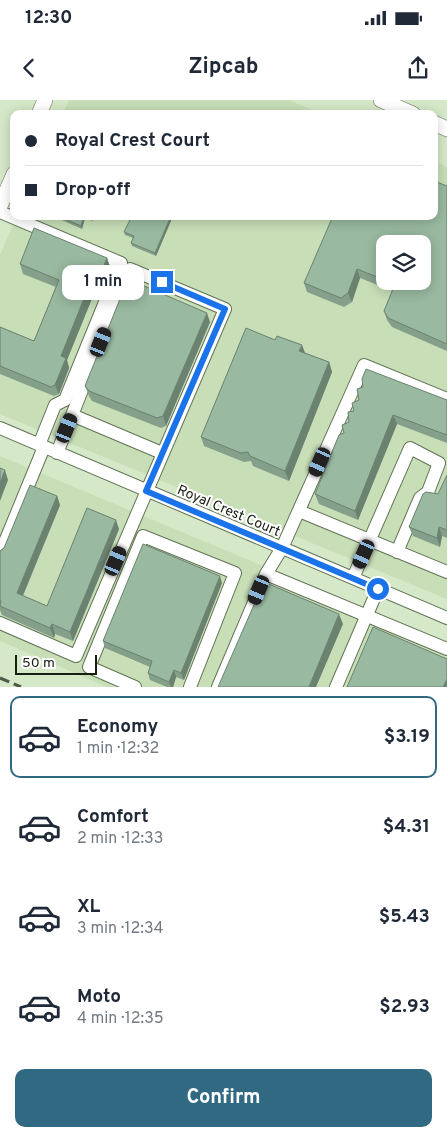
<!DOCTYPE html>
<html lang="en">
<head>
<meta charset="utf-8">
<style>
	:root { --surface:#fff; --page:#f2f2f3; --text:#1f2937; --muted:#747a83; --line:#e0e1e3; --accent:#316983 }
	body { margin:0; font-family:Overpass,sans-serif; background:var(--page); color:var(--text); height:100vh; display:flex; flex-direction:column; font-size:19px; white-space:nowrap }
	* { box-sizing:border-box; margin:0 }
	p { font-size:16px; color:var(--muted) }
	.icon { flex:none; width:28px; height:28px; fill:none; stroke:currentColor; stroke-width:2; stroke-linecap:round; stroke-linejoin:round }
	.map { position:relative; height:587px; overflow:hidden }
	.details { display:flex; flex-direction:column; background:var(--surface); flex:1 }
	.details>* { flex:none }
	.hud { position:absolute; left:10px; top:10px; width:428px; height:110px; border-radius:10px; box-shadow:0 2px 12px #0003; display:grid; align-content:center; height:110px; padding:0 15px; background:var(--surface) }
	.fabs { position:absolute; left:376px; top:135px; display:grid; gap:10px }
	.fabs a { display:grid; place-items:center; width:55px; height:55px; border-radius:10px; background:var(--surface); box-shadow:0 2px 12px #0003; font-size:25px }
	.scale { position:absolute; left:15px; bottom:12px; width:82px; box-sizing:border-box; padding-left:5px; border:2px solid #181e12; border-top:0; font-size:14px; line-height:18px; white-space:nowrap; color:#181e12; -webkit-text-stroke:4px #fff; paint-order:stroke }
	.end { position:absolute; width:22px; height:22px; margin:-11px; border:6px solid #1a73e8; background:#fff; box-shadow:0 0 0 2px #fff }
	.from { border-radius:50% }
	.bubble { position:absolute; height:35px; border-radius:10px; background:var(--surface); box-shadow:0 2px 12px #0003; font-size:16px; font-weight:700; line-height:35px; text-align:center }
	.car { position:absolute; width:15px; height:30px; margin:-15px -8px; border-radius:6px; box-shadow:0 0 4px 1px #0007; background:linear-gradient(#222 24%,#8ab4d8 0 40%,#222 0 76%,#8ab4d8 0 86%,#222 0) }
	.hud b { display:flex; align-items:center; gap:18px; height:48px; font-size:19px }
	.hud b+b { border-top:1px solid var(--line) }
	.hud i { width:12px; height:12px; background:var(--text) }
	ul { padding:9px 0 0; list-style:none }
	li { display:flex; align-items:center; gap:15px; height:82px; margin:0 10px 8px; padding:0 5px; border:2px solid transparent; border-radius:10px }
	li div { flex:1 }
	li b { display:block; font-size:19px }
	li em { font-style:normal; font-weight:700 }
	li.current { border-color:var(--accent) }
	li>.icon { width:45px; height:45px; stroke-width:1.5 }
	.button { display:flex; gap:10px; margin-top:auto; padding:10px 15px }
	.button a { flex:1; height:58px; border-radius:10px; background:var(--accent); color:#fff; font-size:20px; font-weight:700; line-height:58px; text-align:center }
	.status { display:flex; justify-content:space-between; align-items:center; height:35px; padding:0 25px; background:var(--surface); direction:ltr }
	.status svg { height:14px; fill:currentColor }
	header { display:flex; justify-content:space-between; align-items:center; height:65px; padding:0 15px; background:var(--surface); font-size:22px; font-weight:700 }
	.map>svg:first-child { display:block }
	.built { fill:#c7deb7; fill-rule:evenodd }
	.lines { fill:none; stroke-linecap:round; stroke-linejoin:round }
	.minor-casing { stroke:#627356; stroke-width:14 }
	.major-casing { stroke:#627356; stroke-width:16 }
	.minor { stroke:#fff; stroke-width:12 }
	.major { stroke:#fff; stroke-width:15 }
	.rail { stroke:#4f5947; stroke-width:3; stroke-dasharray:10 5; stroke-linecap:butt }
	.wall { fill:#849f8a; fill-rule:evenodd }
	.shaded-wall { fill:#6b8270 }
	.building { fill:#99b9a0; stroke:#6b8270 }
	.route { stroke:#1a73e8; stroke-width:6 }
	.labels { text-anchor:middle; stroke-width:4; stroke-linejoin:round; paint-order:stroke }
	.street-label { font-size:14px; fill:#181e12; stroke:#fff }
</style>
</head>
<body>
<div class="status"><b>12:30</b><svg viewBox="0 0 49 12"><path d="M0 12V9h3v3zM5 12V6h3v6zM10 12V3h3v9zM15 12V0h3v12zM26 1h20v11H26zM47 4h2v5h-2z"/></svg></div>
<header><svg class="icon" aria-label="back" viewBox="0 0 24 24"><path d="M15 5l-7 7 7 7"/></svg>Zipcab<svg class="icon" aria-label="share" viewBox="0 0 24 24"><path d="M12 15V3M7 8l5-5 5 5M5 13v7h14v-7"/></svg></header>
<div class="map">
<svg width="447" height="587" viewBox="0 0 447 587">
	<rect width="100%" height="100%" fill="#d5e8c7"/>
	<path class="built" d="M69,0H289L321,14H63Z
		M434,61L447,67V499L0,314V155L17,116H434ZM385,144H422V181H385Z
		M0,356L447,543V587H107L0,541Z"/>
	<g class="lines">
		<g class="minor-casing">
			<path id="minor" d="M0,112L121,163L65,300L55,305L39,345
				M72,315L162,353
				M0,328L447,518
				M299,411L447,472
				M0,454L44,347
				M266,474L282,448L364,265L447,299
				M353,478L410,348L439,363L428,392L420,398L397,452
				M0,523L76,556L225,209L130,169L57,353
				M135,587L89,567L143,436L235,473L190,587
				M218,587L266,474L447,549
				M336,587L378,489"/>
		</g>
		<g class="major-casing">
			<path id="major" d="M381,0L413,14
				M39,14L45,0
				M434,23L447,29
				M0,106L14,74"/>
		</g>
		<use href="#minor" class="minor"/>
		<use href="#major" class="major"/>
		<path class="rail" d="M0,578L21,587"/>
	</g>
	<path class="wall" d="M447,86V251L392,227L387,220L384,211L393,191L360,178L352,202L344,207L307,192L304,183ZM385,144L422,181H385Z
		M56,116H95L93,121L85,118L82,129L57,118Z
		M132,116H173L156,156L132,146L131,143L133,138L125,135L124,132Z
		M107,158L110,167L98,198L93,196L67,260L69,268L59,294L54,296L0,274V227L34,241L56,187L23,174L20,164Z
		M210,222L166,326L161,328L92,301L89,296L85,286Z
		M305,253L329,262L332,272L289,381L253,366L251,361L244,362L204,346L201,337Z
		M447,300V343L397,324L358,420L319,404L315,394L344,333L342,325Z
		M447,375V438L442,436L440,447L413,436L409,427L438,394Z
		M57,396L60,405L23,496L47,506L119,429L73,541L55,534L54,538L2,515L0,510V451Z
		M222,483L184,580L176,577L173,587H167L150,580L148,573L150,567L105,548L103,541Z"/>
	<path class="shaded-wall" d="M85,116V118L82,129L81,126Z
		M171,116H173L156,156L155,153Z
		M107,158L110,167L98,198L94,189Z
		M357,169L360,178L352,202L348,193Z
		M89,186L93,196L67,260L69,268L59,294L55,285L61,256Z
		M207,213L210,222L166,326L163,316Z
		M302,245L306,255L299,251Z
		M329,262L332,272L289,381L285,371Z
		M393,315L397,324L358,420L355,411Z
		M5,370L8,380L0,401V383Z
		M57,396L60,405L20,502L17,493Z
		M116,420L119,429L73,541L70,532Z
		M439,427L442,436L440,447L437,438Z
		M220,476L222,483L184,580L181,573Z
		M339,514L343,524L316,587H309Z
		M52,524L55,534L54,538L50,528Z
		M174,570L176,577L173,587H171L169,582Z
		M447,579V587H443Z"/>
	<path class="building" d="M434,81L447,86V244L388,218L384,211L395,184L387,181H422V144H385V180L357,169L348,193L341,198L304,183L333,116H434Z
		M58,116H84L81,126Z
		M86,116H93L92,119Z
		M132,116H171L155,153L131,143L134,136L124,132Z
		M34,128L107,158L94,189L89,186L61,256L66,258L55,285L51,287L0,266V227L34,241L59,180L20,164Z
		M128,179L207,213L163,316L157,318L89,291L85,286Z
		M246,228L275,240L277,236L302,245L299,251L329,262L285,371L250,356L248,352L241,353L201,337Z
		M366,269L447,300V335L393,315L355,411L315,394L339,335L344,333L342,325L349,322L348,312L354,311L352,303L359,300L357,289L363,287L362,279Z
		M0,368L5,370L0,383Z
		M447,375V430L439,427L437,438L409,427L423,394L426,392L438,394Z
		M30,385L57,396L17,493L47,506L87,408L116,420L70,532L52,524L50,528L0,506L1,501H0V451L4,448Z
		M143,444L220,476L181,573L174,570L169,582L148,573L152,561L103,541Z
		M264,482L339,514L309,587H218Z
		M373,527L447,559V579L443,587H347Z"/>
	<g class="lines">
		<path class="route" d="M162,182L225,209L146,391L378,489"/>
	</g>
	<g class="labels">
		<g class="street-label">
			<text transform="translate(229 410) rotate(23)" y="5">Royal Crest Court</text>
		</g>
	</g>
</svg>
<div class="fabs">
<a><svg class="icon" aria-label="layers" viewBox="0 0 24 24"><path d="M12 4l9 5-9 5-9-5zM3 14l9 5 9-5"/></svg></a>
</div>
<div class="scale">50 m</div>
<i class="end from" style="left:378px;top:489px"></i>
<i class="end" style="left:162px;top:182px"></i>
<div class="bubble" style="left:62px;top:165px;width:82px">1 min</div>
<i class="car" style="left:101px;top:242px;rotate:22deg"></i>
<i class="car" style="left:67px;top:328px;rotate:22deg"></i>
<i class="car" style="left:320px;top:362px;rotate:204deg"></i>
<i class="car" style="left:364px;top:454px;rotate:204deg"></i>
<i class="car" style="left:116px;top:461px;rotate:23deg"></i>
<i class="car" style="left:259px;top:490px;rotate:203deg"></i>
<div class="hud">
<b><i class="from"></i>Royal Crest Court</b>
<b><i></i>Drop-off</b>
</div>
</div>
<section class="details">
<ul>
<li class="current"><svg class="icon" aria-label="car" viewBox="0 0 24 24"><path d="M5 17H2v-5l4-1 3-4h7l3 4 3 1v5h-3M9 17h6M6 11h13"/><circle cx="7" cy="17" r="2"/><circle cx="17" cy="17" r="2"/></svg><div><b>Economy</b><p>1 min · 12:32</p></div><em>$3.19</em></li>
<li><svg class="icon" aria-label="car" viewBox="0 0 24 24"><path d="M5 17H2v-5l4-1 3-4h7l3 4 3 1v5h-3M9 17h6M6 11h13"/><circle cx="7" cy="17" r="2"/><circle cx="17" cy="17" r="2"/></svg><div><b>Comfort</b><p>2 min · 12:33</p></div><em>$4.31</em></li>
<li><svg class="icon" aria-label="car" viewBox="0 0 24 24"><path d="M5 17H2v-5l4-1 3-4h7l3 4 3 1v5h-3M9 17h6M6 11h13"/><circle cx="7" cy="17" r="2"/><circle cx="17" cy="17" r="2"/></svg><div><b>XL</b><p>3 min · 12:34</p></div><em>$5.43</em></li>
<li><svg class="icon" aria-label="car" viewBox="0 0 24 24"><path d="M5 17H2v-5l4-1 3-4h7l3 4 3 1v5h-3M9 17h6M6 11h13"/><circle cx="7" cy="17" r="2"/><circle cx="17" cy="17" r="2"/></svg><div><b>Moto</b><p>4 min · 12:35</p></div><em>$2.93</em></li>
</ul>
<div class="button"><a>Confirm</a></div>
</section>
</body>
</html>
